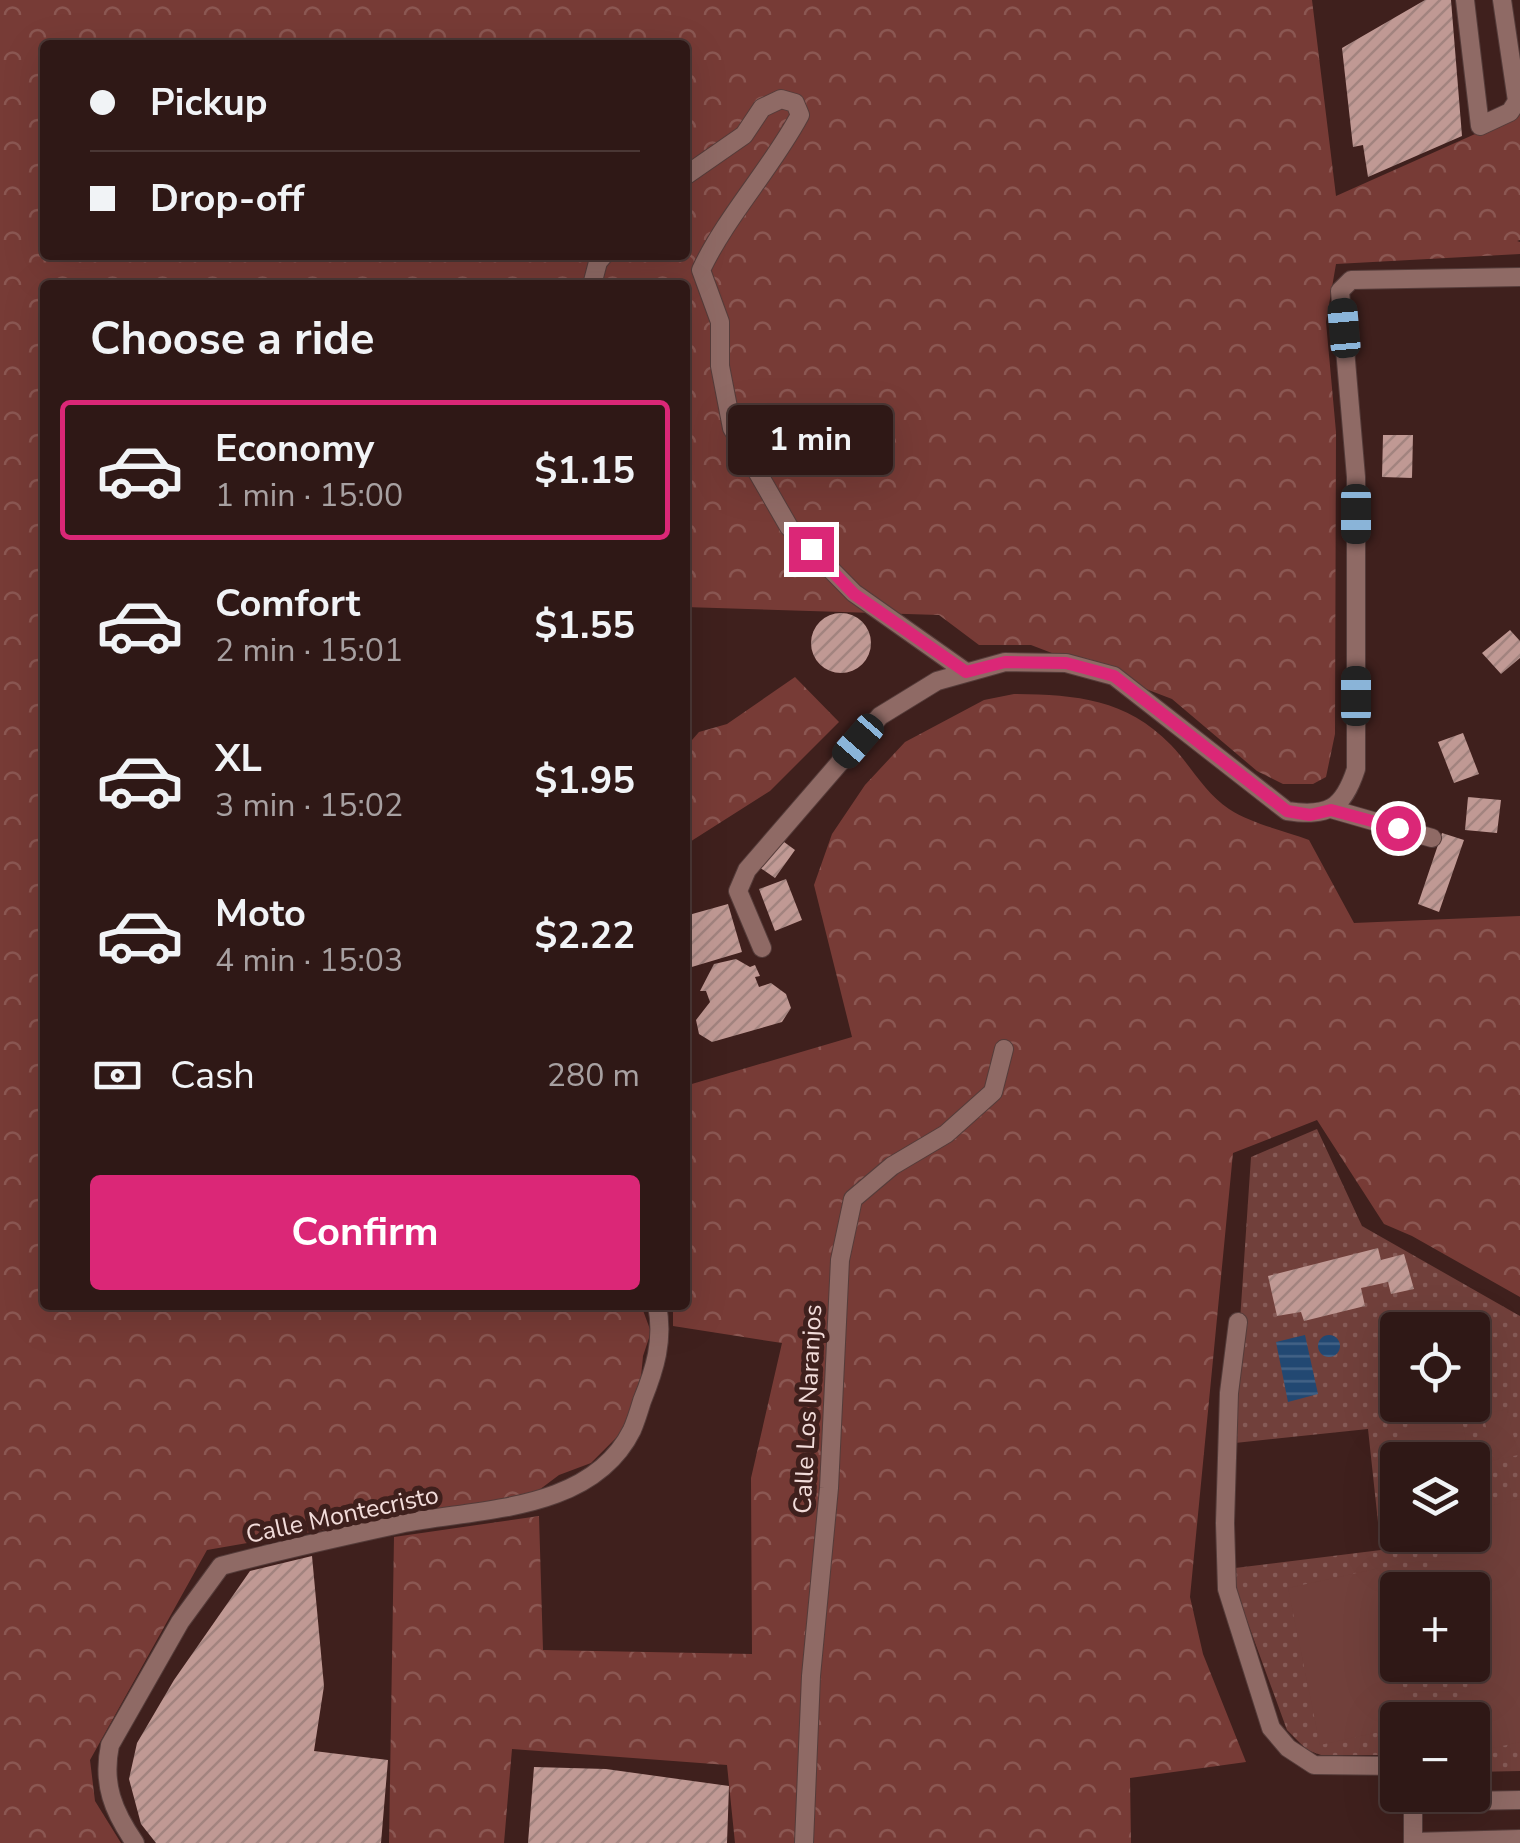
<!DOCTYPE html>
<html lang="en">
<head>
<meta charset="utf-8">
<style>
	:root { --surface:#2f1816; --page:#3b2523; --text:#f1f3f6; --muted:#a7a0a1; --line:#4a3735; --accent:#db2777 }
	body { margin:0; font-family:"Nunito Sans",sans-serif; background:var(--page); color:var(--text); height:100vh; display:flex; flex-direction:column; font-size:38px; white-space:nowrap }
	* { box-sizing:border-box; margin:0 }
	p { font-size:32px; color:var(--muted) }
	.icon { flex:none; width:55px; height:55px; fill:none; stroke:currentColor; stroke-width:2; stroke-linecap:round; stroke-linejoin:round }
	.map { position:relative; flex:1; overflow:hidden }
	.panel { position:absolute; left:40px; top:280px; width:650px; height:1030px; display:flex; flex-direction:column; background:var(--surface); border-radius:10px; box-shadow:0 10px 40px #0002,0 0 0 2px var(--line) }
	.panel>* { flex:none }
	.top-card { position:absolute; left:40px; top:40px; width:650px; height:220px; border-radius:10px; box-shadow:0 10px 40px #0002,0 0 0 2px var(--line); display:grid; align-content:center; height:220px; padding:0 50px; background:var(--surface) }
	.fabs { position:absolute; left:1380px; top:1312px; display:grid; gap:20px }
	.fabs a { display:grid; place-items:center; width:110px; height:110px; border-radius:10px; background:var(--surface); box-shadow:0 10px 40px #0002,0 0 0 2px var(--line); font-size:50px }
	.end { position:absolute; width:45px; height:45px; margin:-22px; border:12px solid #db2777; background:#fff; box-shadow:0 0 0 5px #fff }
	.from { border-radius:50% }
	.bubble { position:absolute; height:70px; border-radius:10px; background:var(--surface); box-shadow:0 10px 40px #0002,0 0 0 2px var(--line); font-size:32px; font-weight:700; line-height:70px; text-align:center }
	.car { position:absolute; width:30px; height:60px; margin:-30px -15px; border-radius:12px; box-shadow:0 0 8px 2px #0007; background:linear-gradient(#222 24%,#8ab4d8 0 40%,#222 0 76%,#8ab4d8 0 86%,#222 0) }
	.top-card b { display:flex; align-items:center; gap:35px; height:95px; font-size:38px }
	.top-card b+b { border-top:2px solid var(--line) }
	.top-card i { width:25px; height:25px; background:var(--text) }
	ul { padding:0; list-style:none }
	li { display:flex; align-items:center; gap:30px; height:140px; margin:0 20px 15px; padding:0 30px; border:5px solid transparent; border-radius:10px }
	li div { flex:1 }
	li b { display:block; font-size:38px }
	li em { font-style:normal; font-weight:700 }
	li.on { border-color:var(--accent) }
	li>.icon { width:90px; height:90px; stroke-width:1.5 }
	h2 { padding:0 50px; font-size:45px; line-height:120px }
	.pay { display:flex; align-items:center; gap:25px; height:110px; padding:0 50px; font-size:38px }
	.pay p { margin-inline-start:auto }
	.button { display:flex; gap:20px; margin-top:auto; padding:20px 50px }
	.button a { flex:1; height:115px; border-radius:10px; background:var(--accent); color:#fff; font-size:40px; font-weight:700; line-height:115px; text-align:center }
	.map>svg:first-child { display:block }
	.grass { fill:url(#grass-dots); fill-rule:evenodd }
	.forest { fill:url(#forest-crowns); fill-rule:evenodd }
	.garden { fill:#71403b }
	.water { fill:url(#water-rules) }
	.building { fill:url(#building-hatch) }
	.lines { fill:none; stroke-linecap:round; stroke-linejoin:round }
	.minor-casing { stroke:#553c3a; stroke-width:20 }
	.minor { stroke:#8f6a65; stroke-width:18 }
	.route { stroke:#db2777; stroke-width:12 }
	.labels { text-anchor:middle; stroke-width:10; stroke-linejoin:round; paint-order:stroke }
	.street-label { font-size:25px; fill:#f2dcda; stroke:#3f201d }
</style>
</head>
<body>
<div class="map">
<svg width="1520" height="1843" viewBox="0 0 1520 1843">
	<defs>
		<pattern id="grass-dots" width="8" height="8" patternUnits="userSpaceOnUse" patternTransform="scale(2.5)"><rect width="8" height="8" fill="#71403b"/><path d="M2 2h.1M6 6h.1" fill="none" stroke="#865b57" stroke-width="1.8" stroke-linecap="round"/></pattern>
		<pattern id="forest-crowns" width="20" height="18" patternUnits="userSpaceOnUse" patternTransform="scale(2.5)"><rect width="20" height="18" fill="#773b36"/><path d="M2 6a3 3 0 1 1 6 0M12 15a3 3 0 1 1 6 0" fill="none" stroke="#8b5752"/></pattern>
		<pattern id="water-rules" width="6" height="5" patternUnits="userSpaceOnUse" patternTransform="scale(2.5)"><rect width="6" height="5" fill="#224872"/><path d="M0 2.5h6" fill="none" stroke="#436286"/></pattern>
		<pattern id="building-hatch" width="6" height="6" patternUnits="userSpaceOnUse" patternTransform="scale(2.5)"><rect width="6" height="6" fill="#c09994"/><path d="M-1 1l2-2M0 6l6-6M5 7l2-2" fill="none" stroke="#a2837f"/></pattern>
	</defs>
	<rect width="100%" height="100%" fill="#3f201d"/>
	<path class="grass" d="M1317,1129L1362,1226L1520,1316V1771L1473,1772L1472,1720H1398L1397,1755H1321L1307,1750L1287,1730L1235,1588V1568L1381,1550L1368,1429L1235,1443V1395L1251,1157ZM1398,1330H1472V1405H1398ZM1398,1460H1472V1535H1398ZM1398,1590H1472V1665H1398Z"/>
	<path class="forest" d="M0,0H1312L1336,196L1520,114V240L1517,241L1520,242V254L1336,264L1326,322L1336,432L1335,734L1326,777L1313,784H1283L1257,771L1172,699L1031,645H979L939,615L685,607V285H45V1305H641L651,1332L643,1356L640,1387L624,1430L591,1463L559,1475L535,1493L207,1550L90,1760L95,1801L121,1843H0ZM45,45H685V255H45Z
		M795,677L839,722L770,791L685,845V748L699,732L727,724Z
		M1014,694C1076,695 1125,698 1171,745C1191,766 1205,793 1229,809C1252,824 1285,831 1309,840L1354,923L1520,916V1297L1412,1236L1384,1224L1317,1120L1233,1153L1190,1597L1203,1654L1246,1762L1130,1778L1131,1843H735L727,1765L512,1749L504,1843H389L394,1537L539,1516L543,1650L752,1654L751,1478L782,1343L673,1326V1305H685V1086L852,1037L814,885L832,834L865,785L905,742L984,700Z"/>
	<path class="garden" d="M1449,1405H1459L1470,1460H1417L1407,1415Z
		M1507,1409L1518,1455L1494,1460L1483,1414Z
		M1520,1499V1742L1484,1750L1465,1665H1472V1590H1448L1436,1535H1472L1473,1510Z
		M1380,1568L1409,1720H1398L1397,1728L1320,1745L1288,1588Z"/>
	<path class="water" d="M1318 1346a11 11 0 1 1 22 0a11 11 0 1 1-22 0Z
		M1305,1335L1318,1394L1288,1402L1276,1342Z"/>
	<path class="building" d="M1425,0H1451L1462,136L1368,177L1363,145L1353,147L1342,48Z
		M1383,435H1413L1412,478L1382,477Z
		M811 643a30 30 0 1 1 60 0a30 30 0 1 1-60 0Z
		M1510,630L1520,641V658L1501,674L1482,653Z
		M1463,733L1479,774L1454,783L1438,742Z
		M1468,797L1501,800L1497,833L1465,830Z
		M1442,833L1464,840L1439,912L1418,904Z
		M780,839L795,850L775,878L759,867Z
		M786,879L802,920L775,931L759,889Z
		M728,904L742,952L685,969V916Z
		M736,959L750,967L755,965L760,976L755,977L759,987L771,983L786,994L791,1008L782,1022L712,1042L699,1034L696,1020L710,1002L706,991H700L714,964Z
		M1378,1248L1381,1260L1404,1254L1414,1289L1391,1294L1388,1282L1361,1288L1365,1306L1304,1321L1301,1312L1277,1316L1268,1276Z
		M312,1556L324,1686L314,1751L388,1760L381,1843H156L141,1824L129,1779L137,1743L174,1680L250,1571Z
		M534,1767L606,1769L729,1786L727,1843H528Z"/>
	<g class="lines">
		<g class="minor-casing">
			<path id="minor" d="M1465,0L1480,126L1510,112L1517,101L1502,0
				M685,176L744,135L762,108L781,99L795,103L800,115C771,169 727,215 701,270L720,322V366L732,428L789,527L854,593L966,672
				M592,285L598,262L604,255
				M1331,809L1432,838
				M762,948L738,891L747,870L880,716L937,681L1005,662L1066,663L1114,676L1287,811C1328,817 1343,809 1356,769V477L1340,291L1351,280L1520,277
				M1238,1322L1229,1393L1225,1523L1227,1589L1271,1728L1288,1748L1314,1765L1398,1766
				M1413,1795V1843
				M1413,1802L1520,1800
				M1413,1842L1520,1839
				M135,1843C113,1811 102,1784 110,1745L180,1622L221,1566C281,1550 340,1537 400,1524C477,1508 591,1513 632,1430C636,1421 639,1411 642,1401C655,1369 664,1340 657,1305
				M804,1843L811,1676L829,1488L840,1260L853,1199L892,1166L946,1134L993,1092L1004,1049"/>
		</g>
		<use href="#minor" class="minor"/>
	</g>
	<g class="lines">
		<path class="route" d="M811,549L854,594L966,672L1005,662L1066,663L1114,676L1287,811L1310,815L1331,810L1398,828"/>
	</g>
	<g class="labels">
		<g class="street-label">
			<text transform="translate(807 1409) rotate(-87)" y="9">Calle Los Naranjos</text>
			<text transform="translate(342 1514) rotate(-12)" y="9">Calle Montecristo</text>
		</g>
	</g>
</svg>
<div class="fabs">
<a><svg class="icon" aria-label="locate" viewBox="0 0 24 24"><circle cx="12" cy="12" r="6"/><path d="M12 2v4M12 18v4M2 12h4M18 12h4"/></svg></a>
<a><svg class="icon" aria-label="layers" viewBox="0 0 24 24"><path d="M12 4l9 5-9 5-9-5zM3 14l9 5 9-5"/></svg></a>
<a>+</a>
<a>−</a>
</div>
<i class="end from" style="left:1398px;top:828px"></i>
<i class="end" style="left:811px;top:549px"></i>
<div class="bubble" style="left:728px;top:405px;width:165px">1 min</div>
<i class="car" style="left:1344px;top:328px;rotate:355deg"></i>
<i class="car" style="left:1356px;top:514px;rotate:180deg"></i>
<i class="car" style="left:1356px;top:696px;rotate:0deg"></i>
<i class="car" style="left:858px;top:741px;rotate:221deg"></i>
<div class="top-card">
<b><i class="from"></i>Pickup</b>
<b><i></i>Drop-off</b>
</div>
<section class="panel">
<h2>Choose a ride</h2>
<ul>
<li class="on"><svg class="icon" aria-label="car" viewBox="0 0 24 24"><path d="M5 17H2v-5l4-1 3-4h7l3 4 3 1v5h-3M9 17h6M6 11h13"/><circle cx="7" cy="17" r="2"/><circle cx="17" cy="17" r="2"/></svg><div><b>Economy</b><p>1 min · 15:00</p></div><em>$1.15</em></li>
<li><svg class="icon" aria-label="car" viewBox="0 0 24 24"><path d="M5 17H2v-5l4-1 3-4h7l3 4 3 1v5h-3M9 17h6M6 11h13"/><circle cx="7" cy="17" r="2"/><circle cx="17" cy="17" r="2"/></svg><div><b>Comfort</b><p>2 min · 15:01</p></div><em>$1.55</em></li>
<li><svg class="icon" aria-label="car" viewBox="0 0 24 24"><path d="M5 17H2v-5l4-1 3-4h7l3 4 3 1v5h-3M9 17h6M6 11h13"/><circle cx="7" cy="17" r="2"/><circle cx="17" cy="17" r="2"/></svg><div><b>XL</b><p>3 min · 15:02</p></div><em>$1.95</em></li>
<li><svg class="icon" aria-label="car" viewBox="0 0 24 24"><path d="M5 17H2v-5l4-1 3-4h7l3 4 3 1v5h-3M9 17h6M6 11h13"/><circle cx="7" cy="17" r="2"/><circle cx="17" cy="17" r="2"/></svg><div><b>Moto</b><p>4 min · 15:03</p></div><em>$2.22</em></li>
</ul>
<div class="pay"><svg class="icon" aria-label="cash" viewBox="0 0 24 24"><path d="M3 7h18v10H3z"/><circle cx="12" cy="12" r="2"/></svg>Cash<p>280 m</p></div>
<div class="button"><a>Confirm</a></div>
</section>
</div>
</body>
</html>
